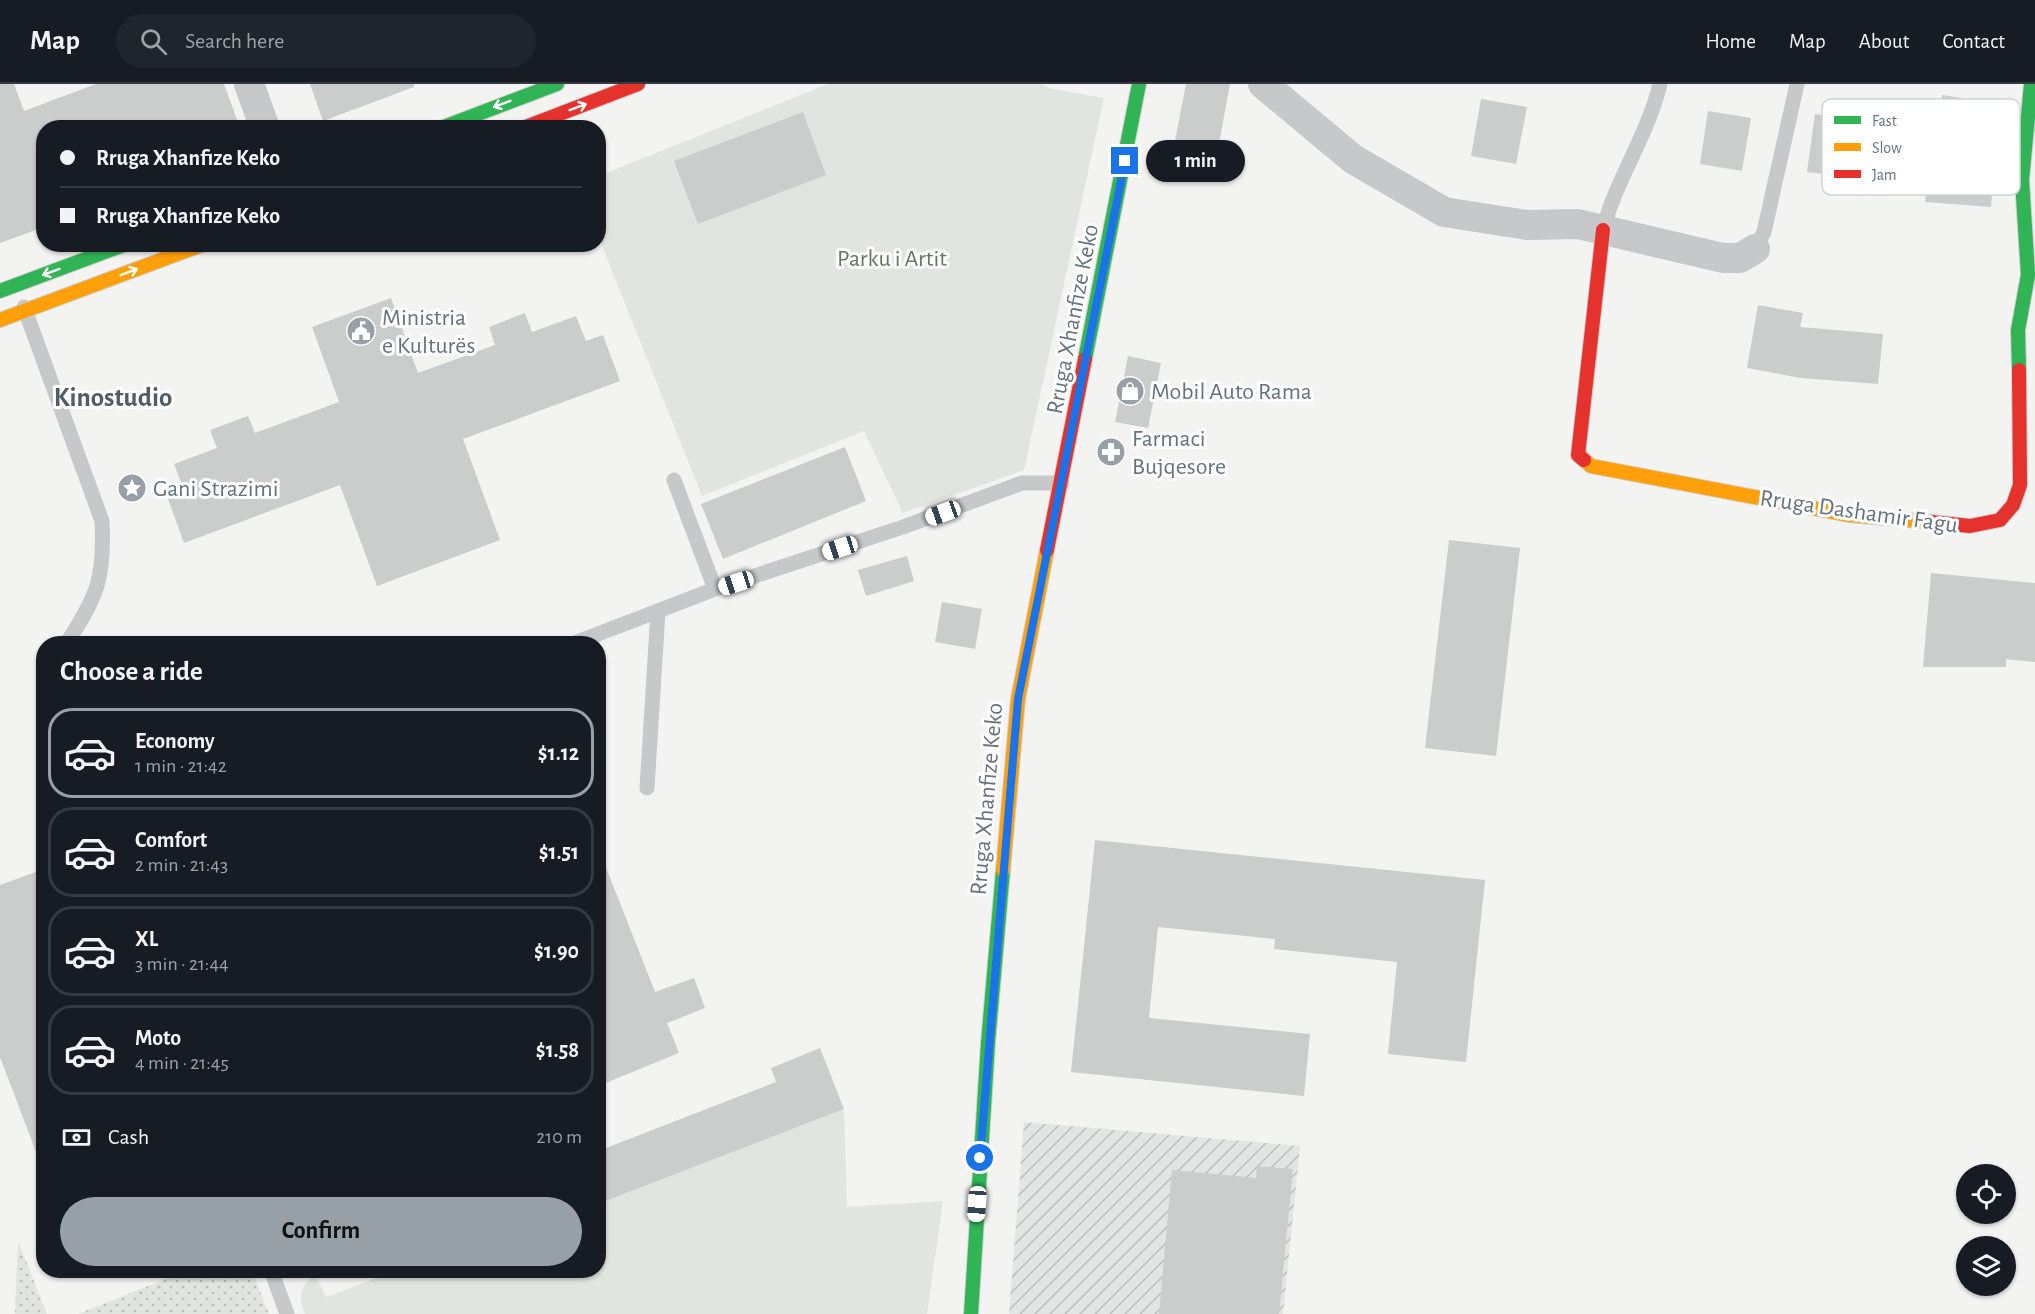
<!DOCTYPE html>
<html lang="en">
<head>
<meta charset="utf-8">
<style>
	:root { --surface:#171b24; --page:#20242c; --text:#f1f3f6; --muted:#9ea1a6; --line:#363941; --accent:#979fa7 }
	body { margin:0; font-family:"Alegreya Sans",sans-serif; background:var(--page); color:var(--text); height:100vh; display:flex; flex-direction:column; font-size:22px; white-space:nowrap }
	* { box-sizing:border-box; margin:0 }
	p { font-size:20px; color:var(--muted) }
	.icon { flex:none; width:33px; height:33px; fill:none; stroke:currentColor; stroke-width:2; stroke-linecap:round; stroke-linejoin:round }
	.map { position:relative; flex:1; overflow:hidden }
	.sheet { position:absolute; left:36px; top:552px; width:570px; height:642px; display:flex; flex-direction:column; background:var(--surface); border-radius:24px; box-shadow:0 2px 4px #0004 }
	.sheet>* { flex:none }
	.guide { position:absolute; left:36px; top:36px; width:570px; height:132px; border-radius:24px; box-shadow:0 2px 4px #0004; display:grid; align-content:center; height:132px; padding:0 24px; background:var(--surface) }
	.controls { position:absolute; left:1956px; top:1080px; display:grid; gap:12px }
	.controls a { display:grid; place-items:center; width:60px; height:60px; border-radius:50%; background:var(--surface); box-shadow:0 2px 4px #0004; font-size:30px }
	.end { position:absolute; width:27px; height:27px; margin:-14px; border:8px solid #1a73e8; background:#fff; box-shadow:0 0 0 3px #fff }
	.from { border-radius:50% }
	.bubble { position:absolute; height:42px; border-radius:21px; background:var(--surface); box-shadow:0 2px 4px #0004; font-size:20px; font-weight:700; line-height:42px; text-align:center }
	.car { position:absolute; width:18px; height:36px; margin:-18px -9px; border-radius:8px; box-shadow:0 0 4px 2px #0007; background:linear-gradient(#fff 24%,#345 0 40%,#fff 0 76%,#345 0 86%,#fff 0) }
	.guide b { display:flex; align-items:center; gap:21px; height:57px; font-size:22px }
	.guide b+b { border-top:2px solid var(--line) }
	.guide i { width:15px; height:15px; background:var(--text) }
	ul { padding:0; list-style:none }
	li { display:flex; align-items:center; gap:18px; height:90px; margin:0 12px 9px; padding:0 12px; border:3px solid var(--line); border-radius:24px }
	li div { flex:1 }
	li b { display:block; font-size:22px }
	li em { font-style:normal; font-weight:700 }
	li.current { border-color:var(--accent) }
	li>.icon { width:54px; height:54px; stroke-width:1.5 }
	h2 { padding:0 24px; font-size:27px; line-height:72px }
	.pay { display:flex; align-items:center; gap:15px; height:66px; padding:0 24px; font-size:22px }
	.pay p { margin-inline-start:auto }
	.button { display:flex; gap:12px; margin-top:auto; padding:12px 24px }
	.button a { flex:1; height:69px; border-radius:36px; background:var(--accent); color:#111; font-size:24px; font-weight:700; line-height:69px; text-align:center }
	header { display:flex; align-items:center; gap:36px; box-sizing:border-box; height:84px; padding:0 30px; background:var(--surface); border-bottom:2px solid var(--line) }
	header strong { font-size:28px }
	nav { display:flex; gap:33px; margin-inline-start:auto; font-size:21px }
	.search { width:420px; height:54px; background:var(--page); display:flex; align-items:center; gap:15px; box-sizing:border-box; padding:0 21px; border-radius:33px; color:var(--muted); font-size:22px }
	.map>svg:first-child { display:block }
	.industrial { fill:url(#industrial-furrows) }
	.grass { fill:url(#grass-dots) }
	.park { fill:#e1e5df }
	.building { fill:#cbcccc }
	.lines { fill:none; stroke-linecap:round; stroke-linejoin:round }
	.fast-casing { stroke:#cfcfcf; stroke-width:16 }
	.slow-casing { stroke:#cfcfcf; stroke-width:16 }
	.jam-casing { stroke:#cfcfcf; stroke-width:16 }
	.lane { stroke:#c7c8c9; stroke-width:15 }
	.street { stroke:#c7c8c9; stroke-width:30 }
	.fast { stroke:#30b455; stroke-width:14 }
	.slow { stroke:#ff9f0a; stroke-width:14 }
	.jam { stroke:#e5322d; stroke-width:14 }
	.oneway { stroke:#fff }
	.route { stroke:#1a73e8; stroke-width:8 }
	.labels { text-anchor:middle; stroke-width:6; stroke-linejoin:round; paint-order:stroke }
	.park-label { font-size:24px; fill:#667763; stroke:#fff }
	.poi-label { font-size:24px; fill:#65727f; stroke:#fff; text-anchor:start }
	.street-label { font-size:24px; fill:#65727f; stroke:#fff }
	.quarter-label { font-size:27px; font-weight:bold; fill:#525c65; stroke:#fff }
	.key { fill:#fff; stroke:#d1d5d9; stroke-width:1.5 }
	.key-label { font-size:16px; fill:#65727f }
</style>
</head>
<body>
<header>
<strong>Map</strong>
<div class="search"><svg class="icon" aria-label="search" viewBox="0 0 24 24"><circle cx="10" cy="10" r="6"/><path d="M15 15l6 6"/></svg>Search here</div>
<nav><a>Home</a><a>Map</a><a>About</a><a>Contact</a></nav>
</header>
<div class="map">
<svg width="2035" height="1230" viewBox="0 0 2035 1230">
	<defs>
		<pattern id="industrial-furrows" width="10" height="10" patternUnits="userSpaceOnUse" patternTransform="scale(1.5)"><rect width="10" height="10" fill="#e3e5e4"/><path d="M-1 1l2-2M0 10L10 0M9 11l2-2" fill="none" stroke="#bcbebe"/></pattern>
		<pattern id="grass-dots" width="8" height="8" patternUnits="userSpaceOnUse" patternTransform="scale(1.5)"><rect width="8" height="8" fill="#e1e5df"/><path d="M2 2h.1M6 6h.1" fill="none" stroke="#babeba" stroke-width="1.8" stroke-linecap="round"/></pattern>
	</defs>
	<rect width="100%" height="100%" fill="#f3f3f1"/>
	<path class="industrial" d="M1024,1038L1300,1062L1283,1230H1009Z"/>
	<path class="grass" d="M18,1157L47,1230H15Z
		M186,1187H252L269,1230H78Z"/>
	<path class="park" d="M828,0H1042L1048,4L1104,14L1024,386L903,429L864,347L702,412L599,154V92Z
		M844,1025L847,1123L943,1117L927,1230H305C298,1212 299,1203 315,1191L326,1213L396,1187L598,1186L599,1120Z"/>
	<path class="building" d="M0,0H14L24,27L96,0H224L240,44H44V143L0,159Z
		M310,0H414V3L323,37Z
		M1186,0H1230L1218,65L1175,57Z
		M1942,11L2000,20L1991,75H1995L1991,123L1925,118L1930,70H1933Z
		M1481,15L1527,23L1516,80L1471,72Z
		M1708,27L1751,34L1742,87L1700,80Z
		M803,28L826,91L698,140L674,77Z
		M1815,30L1863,36L1856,94L1807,88Z
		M391,214L418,289L495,261L489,243L525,229L532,248L576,232L586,257L603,251L620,297L463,355L500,456L377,502L340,401L184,459L167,412L184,406L174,380L217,364L210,346L248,332L255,349L339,318L312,243Z
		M1758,221L1803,229L1800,243L1883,250L1878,300L1801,294L1747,284Z
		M1128,272L1161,279L1148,344L1115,338Z
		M845,363L866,417L723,475L701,420Z
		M1449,456L1520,464L1496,672L1425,664Z
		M907,472L914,497L866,512L858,486Z
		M1931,489L2035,499V578L2006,575V583H1923Z
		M942,518L982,525L975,565L935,558Z
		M1095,756L1485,796L1466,978L1388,970L1397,878L1274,865L1275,855L1158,843L1149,934L1310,950L1304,1012L1071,988Z
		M600,768L655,908L694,894L705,924L667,939L679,969L598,1002Z
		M44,785V1080L41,1081L0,973V801Z
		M820,964L844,1025L598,1120V1067L776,998L771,984Z
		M1257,1082L1293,1085L1279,1230H1159L1172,1086L1256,1094Z"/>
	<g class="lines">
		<g class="fast-casing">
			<path id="fast" d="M441,44L557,0
				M0,207L126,160
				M1085,275L1139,0
				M2019,286L2018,246L2028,191L2022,96L2031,0
				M971,1230L988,959L1003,786"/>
		</g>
		<g class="slow-casing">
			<path id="slow" d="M0,236L204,160
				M1584,376L1591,382L1849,431L1931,438
				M1003,786L1018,615L1047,466"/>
		</g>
		<g class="jam-casing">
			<path id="jam" d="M523,44L638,0
				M1584,376L1578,371L1603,146
				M1931,438L1970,442L2000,436L2013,421L2020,401L2019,286
				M1047,466L1085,275"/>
		</g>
		<path class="lane" d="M1603,146C1616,95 1648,51 1660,0
			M1755,165L1764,148L1797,0
			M24,223L102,437C105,494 97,513 66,560
			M674,396L715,505
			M572,560L715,505L903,443L1022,399H1062
			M647,704L658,527
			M271,1186L287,1230"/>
		<path class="street" d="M249,0L265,44
			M1263,0L1353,75L1444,128L1527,141L1578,140L1723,174H1740L1755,165"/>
		<use href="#fast" class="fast"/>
		<use href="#slow" class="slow"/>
		<use href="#jam" class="jam"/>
	</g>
	<defs><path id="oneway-shaft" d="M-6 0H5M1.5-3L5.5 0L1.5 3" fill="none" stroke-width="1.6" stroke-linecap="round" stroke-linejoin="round" transform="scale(1.5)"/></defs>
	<g class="oneway">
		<use href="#oneway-shaft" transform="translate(502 20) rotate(159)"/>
		<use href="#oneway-shaft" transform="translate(578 23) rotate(-21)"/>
		<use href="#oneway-shaft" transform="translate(51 188) rotate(160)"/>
		<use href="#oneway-shaft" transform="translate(129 188) rotate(-21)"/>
	</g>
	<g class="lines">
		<path class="route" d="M980,1074L1018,615L1125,77"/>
	</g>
	<defs>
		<g id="civic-disc" transform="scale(1.5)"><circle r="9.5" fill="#979fa7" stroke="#fff"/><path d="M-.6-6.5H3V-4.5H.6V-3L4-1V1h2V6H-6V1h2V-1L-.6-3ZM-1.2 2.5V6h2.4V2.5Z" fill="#fff"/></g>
		<g id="shop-disc" transform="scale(1.5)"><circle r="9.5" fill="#979fa7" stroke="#fff"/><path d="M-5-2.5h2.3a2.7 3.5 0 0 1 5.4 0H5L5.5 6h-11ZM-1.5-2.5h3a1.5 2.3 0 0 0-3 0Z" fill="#fff"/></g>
		<g id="pharmacy-disc" transform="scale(1.5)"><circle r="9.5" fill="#979fa7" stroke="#fff"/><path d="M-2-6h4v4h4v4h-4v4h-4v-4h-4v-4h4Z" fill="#fff"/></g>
		<g id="sight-disc" transform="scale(1.5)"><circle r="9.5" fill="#979fa7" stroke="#fff"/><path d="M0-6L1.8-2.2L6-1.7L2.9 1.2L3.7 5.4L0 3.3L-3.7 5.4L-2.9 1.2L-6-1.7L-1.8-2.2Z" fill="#fff"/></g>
	</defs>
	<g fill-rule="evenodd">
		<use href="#civic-disc" x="361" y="247"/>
		<use href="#shop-disc" x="1130" y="307"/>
		<use href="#pharmacy-disc" x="1111" y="368"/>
		<use href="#sight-disc" x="132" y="404"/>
	</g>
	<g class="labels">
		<g class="park-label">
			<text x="892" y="182">Parku i Artit</text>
		</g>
		<g class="poi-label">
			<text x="382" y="241">Ministria<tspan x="382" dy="28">e Kulturës</tspan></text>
			<text x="1151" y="315">Mobil Auto Rama</text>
			<text x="1132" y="362">Farmaci<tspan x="1132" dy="28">Bujqesore</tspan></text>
			<text x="153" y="412">Gani Strazimi</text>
		</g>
		<g class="street-label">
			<text transform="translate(1072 235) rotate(-79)" y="8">Rruga Xhanfize Keko</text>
			<text transform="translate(1859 427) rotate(8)" y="8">Rruga Dashamir Fagu</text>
			<text transform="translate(986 715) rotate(-85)" y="8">Rruga Xhanfize Keko</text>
		</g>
		<g class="quarter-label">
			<text x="113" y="322">Kinostudio</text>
		</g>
	</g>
	<rect x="1822" y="15" width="198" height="96" rx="9" class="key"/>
	<rect x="1834" y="32" width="27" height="8" fill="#30b455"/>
	<rect x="1834" y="59" width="27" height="8" fill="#ff9f0a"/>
	<rect x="1834" y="86" width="27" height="8" fill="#e5322d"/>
	<g class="key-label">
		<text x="1872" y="42">Fast</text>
		<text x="1872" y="69">Slow</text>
		<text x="1872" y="96">Jam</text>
	</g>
</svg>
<div class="controls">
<a><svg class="icon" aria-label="locate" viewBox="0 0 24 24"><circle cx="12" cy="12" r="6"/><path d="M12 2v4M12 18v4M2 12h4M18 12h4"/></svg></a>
<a><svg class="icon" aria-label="layers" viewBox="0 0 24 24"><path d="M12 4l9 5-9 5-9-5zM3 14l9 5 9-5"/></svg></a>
</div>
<i class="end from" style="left:980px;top:1074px"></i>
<i class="end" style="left:1125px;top:77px"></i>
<div class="bubble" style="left:1146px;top:56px;width:99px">1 min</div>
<i class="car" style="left:943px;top:429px;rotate:250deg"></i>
<i class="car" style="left:840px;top:464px;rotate:252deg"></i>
<i class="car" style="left:736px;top:499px;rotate:252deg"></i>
<i class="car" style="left:977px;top:1120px;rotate:184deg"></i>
<div class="guide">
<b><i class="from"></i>Rruga Xhanfize Keko</b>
<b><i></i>Rruga Xhanfize Keko</b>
</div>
<section class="sheet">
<h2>Choose a ride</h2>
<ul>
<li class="current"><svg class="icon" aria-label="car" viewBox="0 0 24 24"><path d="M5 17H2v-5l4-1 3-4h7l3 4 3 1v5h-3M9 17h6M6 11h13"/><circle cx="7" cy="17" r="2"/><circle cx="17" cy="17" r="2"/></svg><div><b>Economy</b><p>1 min · 21:42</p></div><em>$1.12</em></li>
<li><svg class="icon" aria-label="car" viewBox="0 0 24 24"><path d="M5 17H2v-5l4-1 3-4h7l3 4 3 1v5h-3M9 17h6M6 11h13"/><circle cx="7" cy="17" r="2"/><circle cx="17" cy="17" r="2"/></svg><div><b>Comfort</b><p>2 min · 21:43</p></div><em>$1.51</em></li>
<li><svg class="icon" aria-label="car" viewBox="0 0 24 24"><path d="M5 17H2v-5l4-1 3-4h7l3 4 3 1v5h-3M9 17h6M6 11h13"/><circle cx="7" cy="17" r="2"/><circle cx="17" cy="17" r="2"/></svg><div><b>XL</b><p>3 min · 21:44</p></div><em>$1.90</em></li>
<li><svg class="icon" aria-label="car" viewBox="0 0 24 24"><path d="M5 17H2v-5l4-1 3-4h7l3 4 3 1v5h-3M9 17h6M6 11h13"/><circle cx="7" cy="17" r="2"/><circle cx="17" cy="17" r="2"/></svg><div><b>Moto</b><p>4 min · 21:45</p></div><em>$1.58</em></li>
</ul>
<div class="pay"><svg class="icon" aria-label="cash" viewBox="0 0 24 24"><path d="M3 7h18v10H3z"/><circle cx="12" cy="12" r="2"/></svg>Cash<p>210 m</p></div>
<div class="button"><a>Confirm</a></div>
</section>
</div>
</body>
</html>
